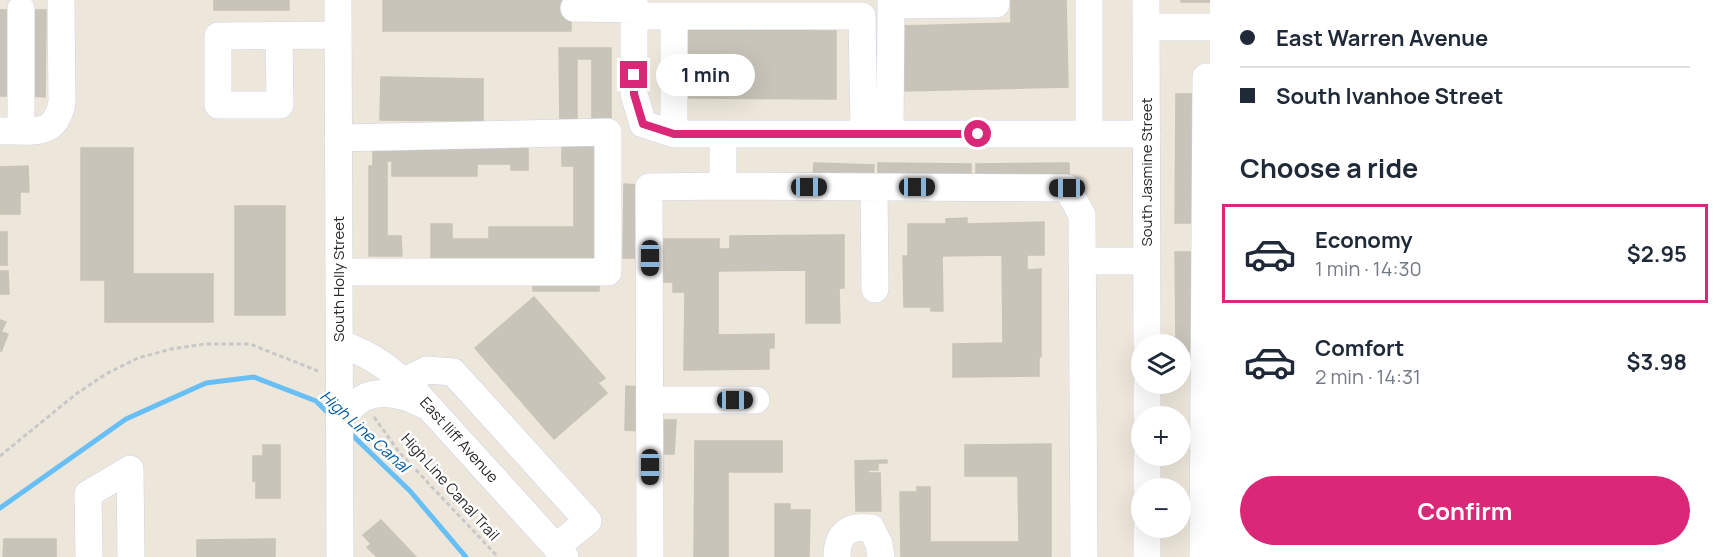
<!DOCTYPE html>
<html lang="en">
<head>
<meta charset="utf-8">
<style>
	:root { --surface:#fff; --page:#f2f2f3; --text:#1f2937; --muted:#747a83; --line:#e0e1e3; --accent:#db2777 }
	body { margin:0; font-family:Manrope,sans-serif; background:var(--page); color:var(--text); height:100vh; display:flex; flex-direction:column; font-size:22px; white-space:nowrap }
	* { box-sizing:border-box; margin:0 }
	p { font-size:20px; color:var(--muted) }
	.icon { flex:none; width:33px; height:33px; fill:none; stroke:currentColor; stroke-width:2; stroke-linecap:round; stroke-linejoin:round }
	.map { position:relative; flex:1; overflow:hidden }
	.sheet { display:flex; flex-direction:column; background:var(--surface); width:510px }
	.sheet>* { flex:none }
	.hud { display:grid; align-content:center; height:132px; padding:0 30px; background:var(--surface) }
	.controls { position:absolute; left:1131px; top:334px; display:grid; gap:12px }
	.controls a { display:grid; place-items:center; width:60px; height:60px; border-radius:50%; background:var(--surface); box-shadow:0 6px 24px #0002; font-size:30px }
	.end { position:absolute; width:27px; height:27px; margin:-14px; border:8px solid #db2777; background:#fff; box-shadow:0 0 0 3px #fff }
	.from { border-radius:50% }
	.bubble { position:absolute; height:42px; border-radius:21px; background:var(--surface); box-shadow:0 6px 24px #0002; font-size:20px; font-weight:700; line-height:42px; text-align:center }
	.car { position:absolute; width:18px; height:36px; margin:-18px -9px; border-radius:8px; box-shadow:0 0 4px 2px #0007; background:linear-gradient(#222 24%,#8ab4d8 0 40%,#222 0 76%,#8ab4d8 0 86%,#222 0) }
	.hud b { display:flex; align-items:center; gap:21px; height:57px; font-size:22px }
	.hud b+b { border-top:2px solid var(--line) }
	.hud i { width:15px; height:15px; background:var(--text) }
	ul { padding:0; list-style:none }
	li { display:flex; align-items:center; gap:18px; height:99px; margin:0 12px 9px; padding:0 18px; border:3px solid transparent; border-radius:0px }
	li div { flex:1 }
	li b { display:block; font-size:22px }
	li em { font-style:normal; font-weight:700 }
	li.selected { border-color:var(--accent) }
	li>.icon { width:54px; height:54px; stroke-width:1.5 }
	h2 { padding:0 30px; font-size:27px; line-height:72px }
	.button { display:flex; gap:12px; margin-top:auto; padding:12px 30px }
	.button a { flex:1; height:69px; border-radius:36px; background:var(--accent); color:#fff; font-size:24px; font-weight:700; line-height:69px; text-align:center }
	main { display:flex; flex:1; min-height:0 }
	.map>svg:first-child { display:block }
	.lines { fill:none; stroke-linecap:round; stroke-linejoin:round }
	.stream { stroke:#67bff6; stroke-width:5 }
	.building { fill:#c8c4ba; stroke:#c8c4b4; stroke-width:1.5 }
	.minor-casing { stroke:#d0d1e4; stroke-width:28 }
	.path { stroke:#c8c8c8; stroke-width:3; stroke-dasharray:4.5 3; stroke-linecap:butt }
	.minor { stroke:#fff; stroke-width:27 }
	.route { stroke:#db2777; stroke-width:8 }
	.labels { text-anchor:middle; stroke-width:5; stroke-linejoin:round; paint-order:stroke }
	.street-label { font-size:15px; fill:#2a2a2a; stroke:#fff }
	.water-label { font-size:16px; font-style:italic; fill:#055aa3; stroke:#fff }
</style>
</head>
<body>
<main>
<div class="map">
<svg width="1210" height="557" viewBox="0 0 1210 557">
	<rect width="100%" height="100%" fill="#ede7db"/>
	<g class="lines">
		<path class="stream" d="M348,431L410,491L466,557
			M0,508L126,419L206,383L254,377L316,401L330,415"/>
	</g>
	<path class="building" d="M214,0H289V10H214Z
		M383,0H571V31H383Z
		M1011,0H1066L1068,87L903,91L901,26L1011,23Z
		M1181,0H1210V2H1181Z
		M0,10H15L14,96H0Z
		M30,10H46L45,97L29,96Z
		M688,30L836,31V99L687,98Z
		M559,48H611V125H592V59H577V127H560Z
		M381,77L483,79V121L380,120Z
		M1176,94H1194L1193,223H1175Z
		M373,143H528V170H511V164H477V176H392V161H387V236H401L402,256H369V166H373Z
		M562,144H595V259L431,258V224H452V239H489V227H574V166H562Z
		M81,148H133V274H213V322H105V280H81Z
		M814,163L874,165L873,179L813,177Z
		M878,163L971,164V180L878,179Z
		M1069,163V179L976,180V164Z
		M28,166L29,192H20V214H0V167Z
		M624,184L638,185V258H623Z
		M235,206H285V315H235Z
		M967,218V224L1044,222V255H1027V270L1041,269V357H1039V376L953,377V344L1003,343L1002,255L942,256L943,311H931V307H904L903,256H908V224H946V219Z
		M0,232H7V265H0Z
		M844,235V288H839L840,323H806V270L718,271V335L774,334V348H769V369L684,370L685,292H673V282H660V239H719V249H730V236Z
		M1175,252H1194L1195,352H1180V345H1176Z
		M0,271H8L9,294H0Z
		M533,279L599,280V291H533Z
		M534,297L605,378L598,383L607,393L554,439L475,348Z
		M0,320L6,322L1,332L8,334L1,352Z
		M626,386L641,387L640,431L625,430Z
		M661,420H676L674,454H659Z
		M695,441H782V472H728V557H694Z
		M1051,444V557H901L900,492H917V487H930V542H1019L1018,476H965V445Z
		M263,445H280V498H256V480L253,481V456H263Z
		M887,460V463H878V470H868V473H880L881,511H856L855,461Z
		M775,504H790V510H810L809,557H775Z
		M381,520L416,557H377L367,547L371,544L363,535Z
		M4,539H56V557H3Z
		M275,539V557H197V540Z"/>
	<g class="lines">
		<g class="minor-casing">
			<path id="minor" d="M338,0L340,557
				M634,0V94L643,124L674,134H1147
				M1146,0L1147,345
				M891,5L996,4V0
				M574,8L634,9
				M634,16H862L864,134
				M1146,27H1210
				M279,36L280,105H218V36L338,35
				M21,130V9
				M0,131C30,130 56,139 62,102L61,0
				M674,134V17
				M890,134L891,0
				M1089,134V0
				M338,138L608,132V272H339
				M723,186L1067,188L1082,215L1084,557
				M874,187L875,289
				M1082,261H1147
				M339,343C375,356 392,370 419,396L565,557
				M404,381L427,370L453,372L588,521L556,547
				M1147,384V417
				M650,400H756
				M339,419C347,412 355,402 365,397C385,389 408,396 426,406
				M1147,456V489
				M1147,528V557
				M89,557L88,494L130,469L131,557
				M650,557L649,187L723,186V134
				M837,557C837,534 848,525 871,528L879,544L881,557
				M1203,557L1206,77H1210"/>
		</g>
		<path class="path" d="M374,417L399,452L498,557
			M0,456L76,394L106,374L138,358L171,349L205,344H250L318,371"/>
		<use href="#minor" class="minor"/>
	</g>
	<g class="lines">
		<path class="route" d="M634,75V94L643,124L674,134H978"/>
	</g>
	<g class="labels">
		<g class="street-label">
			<text transform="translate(1147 172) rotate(-90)" y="5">South Jasmine Street</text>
			<text transform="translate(339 279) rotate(-90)" y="5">South Holly Street</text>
			<text transform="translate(459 440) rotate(48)" y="5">East Iliff Avenue</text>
			<text transform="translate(450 487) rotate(48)" y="5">High Line Canal Trail</text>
		</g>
		<g class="water-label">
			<text transform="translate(365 431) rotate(42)" y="6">High Line Canal</text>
		</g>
	</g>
</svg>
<div class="controls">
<a><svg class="icon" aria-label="layers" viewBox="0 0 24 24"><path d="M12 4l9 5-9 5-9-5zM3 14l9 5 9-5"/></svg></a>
<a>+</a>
<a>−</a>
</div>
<i class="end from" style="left:978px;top:134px"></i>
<i class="end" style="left:634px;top:75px"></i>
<div class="bubble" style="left:656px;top:54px;width:99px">1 min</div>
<i class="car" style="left:809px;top:187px;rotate:90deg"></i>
<i class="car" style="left:917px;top:187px;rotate:90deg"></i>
<i class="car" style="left:1067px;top:188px;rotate:270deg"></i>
<i class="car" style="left:650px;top:258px;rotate:180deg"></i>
<i class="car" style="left:735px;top:400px;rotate:90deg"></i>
<i class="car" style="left:650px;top:467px;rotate:180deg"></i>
</div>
<section class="sheet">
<div class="hud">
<b><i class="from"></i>East Warren Avenue</b>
<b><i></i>South Ivanhoe Street</b>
</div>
<h2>Choose a ride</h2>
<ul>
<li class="selected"><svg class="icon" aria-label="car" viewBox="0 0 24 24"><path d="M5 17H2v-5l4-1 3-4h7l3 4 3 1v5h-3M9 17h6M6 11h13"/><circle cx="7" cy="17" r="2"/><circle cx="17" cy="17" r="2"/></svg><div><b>Economy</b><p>1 min · 14:30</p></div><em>$2.95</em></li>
<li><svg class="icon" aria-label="car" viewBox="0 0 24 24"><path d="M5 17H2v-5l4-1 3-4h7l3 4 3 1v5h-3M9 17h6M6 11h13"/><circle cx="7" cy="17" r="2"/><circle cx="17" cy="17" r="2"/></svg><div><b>Comfort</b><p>2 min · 14:31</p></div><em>$3.98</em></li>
</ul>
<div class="button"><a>Confirm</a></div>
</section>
</main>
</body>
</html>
